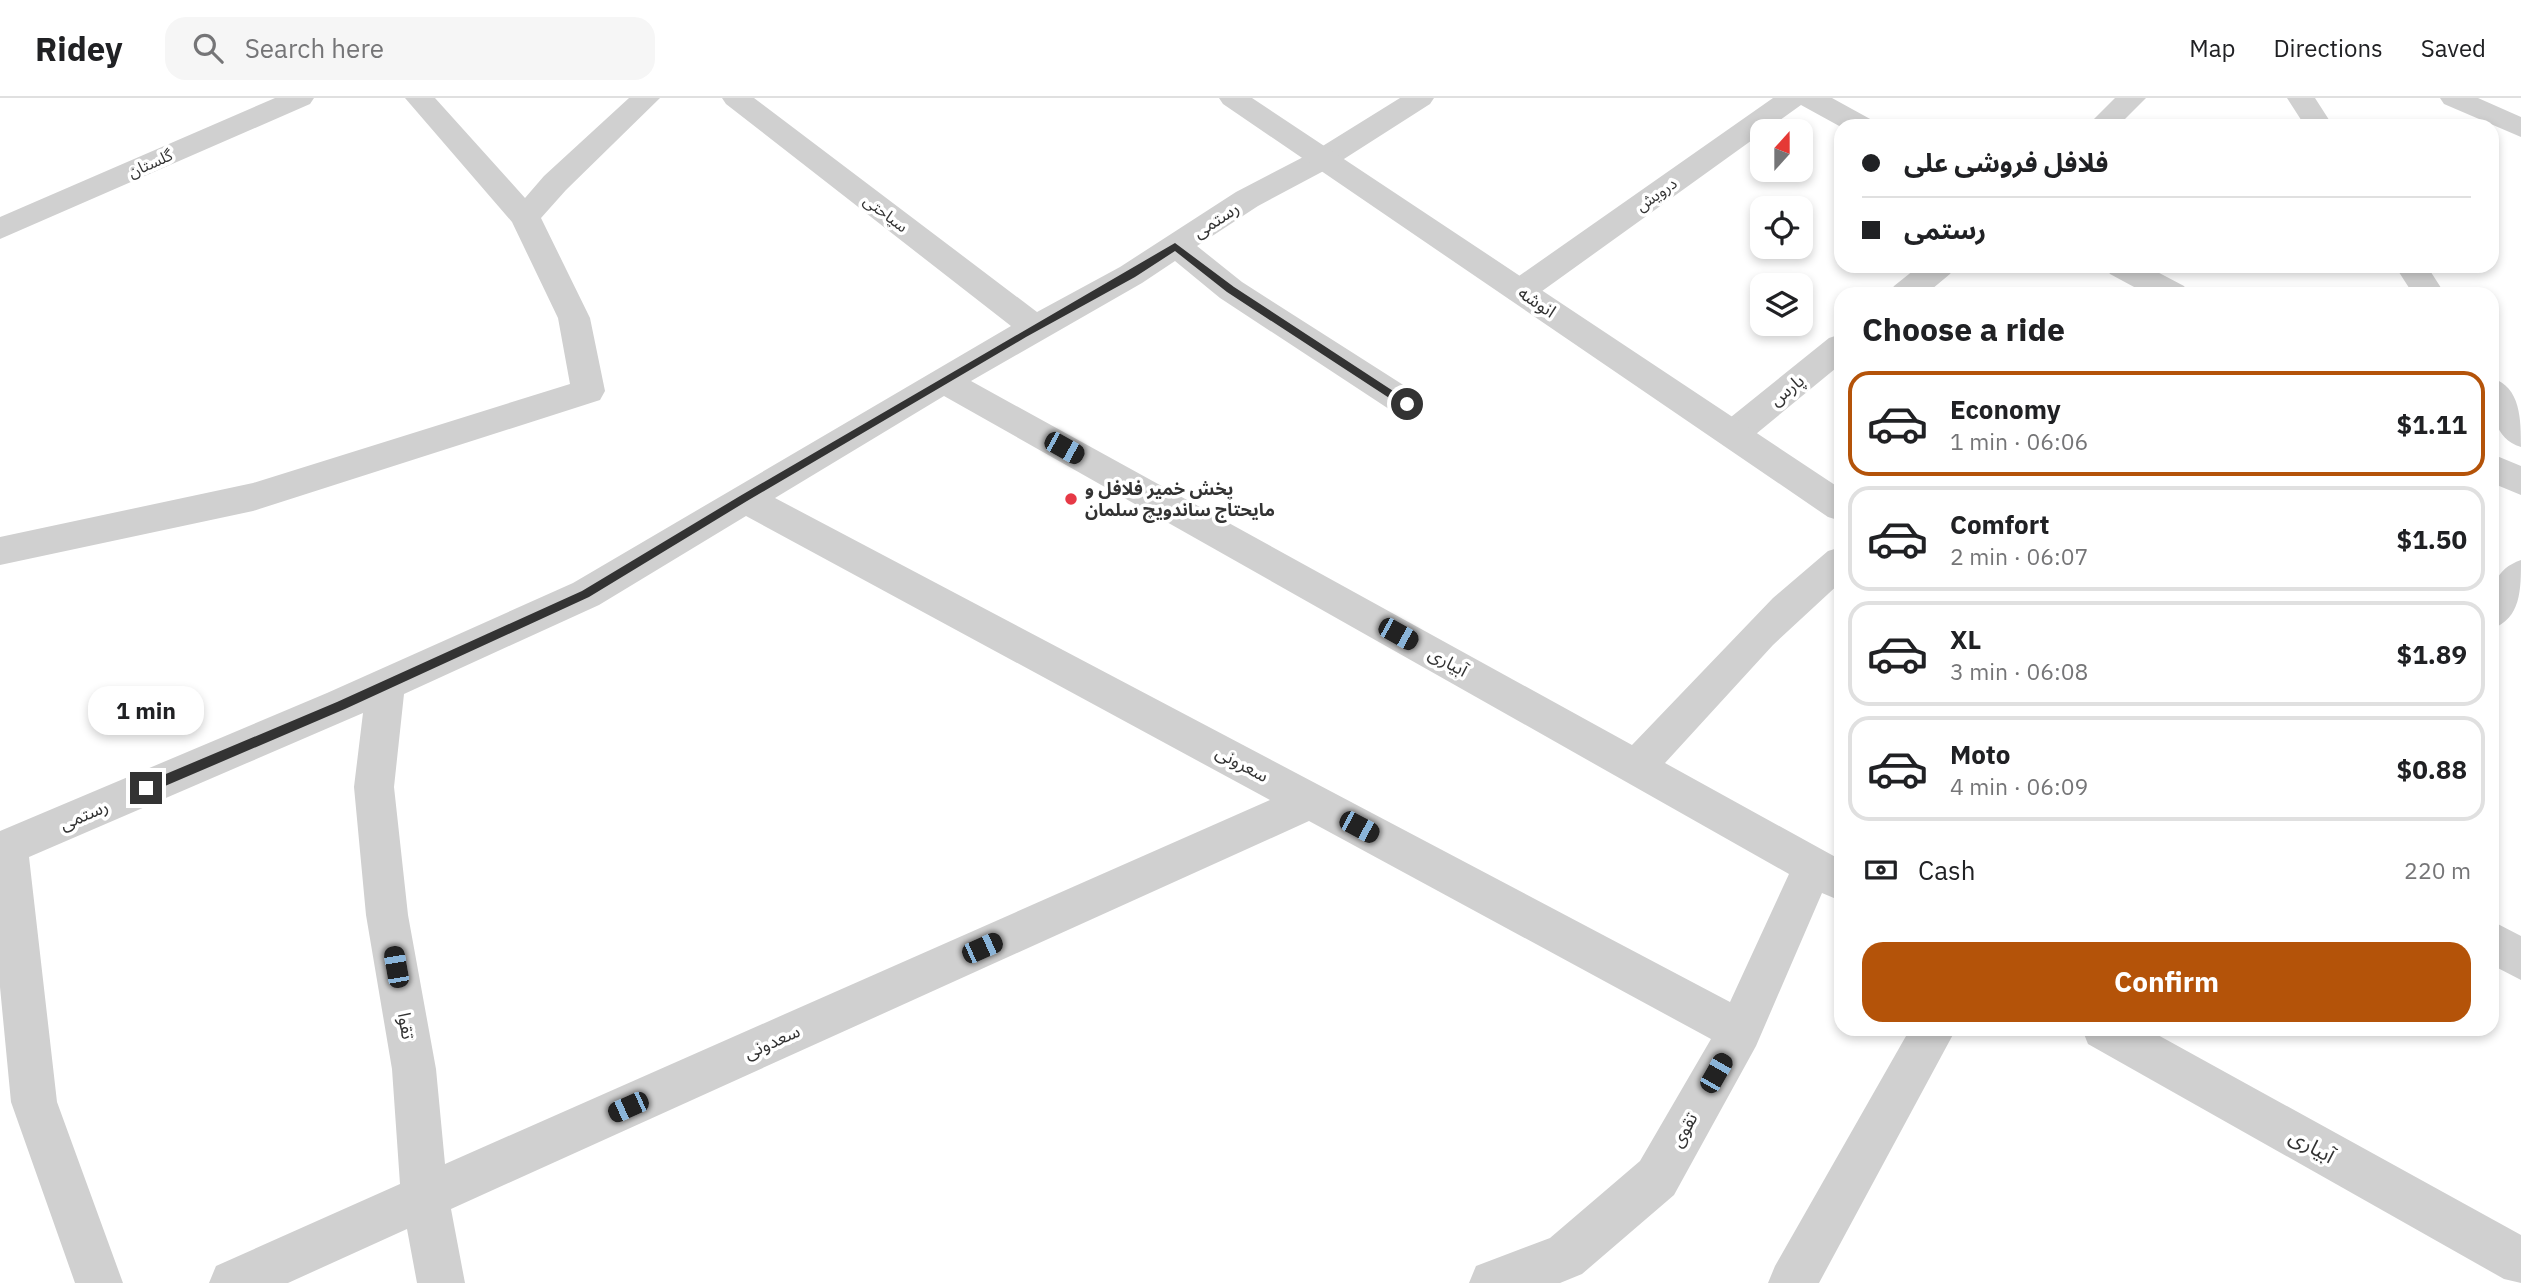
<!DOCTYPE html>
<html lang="en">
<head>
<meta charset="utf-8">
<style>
	:root { --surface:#fff; --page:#f6f6f6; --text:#202124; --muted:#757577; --line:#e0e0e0; --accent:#b45309 }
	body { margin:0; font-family:"IBM Plex Sans","Noto Sans Arabic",sans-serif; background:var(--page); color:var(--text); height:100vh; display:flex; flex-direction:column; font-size:26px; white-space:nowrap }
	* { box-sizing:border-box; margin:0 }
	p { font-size:23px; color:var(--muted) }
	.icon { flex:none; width:38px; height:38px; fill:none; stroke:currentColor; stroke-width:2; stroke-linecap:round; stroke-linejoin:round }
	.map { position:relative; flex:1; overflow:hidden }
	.panel { position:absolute; left:1834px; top:189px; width:665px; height:749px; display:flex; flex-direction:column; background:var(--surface); border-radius:21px; box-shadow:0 4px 10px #0003 }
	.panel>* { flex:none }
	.guide { position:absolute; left:1834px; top:21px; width:665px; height:154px; border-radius:21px; box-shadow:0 4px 10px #0003; display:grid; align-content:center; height:154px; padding:0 28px; background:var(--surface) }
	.needle { width:46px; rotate:21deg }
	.controls { position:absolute; left:1750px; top:21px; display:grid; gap:14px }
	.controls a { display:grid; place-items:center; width:63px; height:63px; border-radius:14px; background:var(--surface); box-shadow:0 4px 10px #0003; font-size:35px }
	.end { position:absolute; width:32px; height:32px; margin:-16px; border:9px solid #333; background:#fff; box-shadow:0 0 0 4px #fff }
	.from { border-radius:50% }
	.bubble { position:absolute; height:49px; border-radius:21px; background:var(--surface); box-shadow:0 4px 10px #0003; font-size:23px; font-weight:700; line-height:49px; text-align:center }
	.car { position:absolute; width:21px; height:42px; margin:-21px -10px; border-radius:9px; box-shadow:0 0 5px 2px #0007; background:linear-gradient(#222 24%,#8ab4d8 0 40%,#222 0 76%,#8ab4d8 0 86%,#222 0) }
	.guide b { display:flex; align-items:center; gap:24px; height:66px; font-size:26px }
	.guide b+b { border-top:2px solid var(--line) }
	.guide i { width:18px; height:18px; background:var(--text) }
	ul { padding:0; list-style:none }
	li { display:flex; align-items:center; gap:21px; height:105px; margin:0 14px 10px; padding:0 14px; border:4px solid var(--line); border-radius:21px }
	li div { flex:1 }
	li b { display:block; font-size:26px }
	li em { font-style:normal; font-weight:700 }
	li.selected { border-color:var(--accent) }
	li>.icon { width:63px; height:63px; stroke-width:1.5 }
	h2 { padding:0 28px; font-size:32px; line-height:84px }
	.pay { display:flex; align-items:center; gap:18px; height:77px; padding:0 28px; font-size:26px }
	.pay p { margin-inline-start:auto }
	.primary-button { display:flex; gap:14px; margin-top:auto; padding:14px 28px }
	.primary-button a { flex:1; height:80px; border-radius:21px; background:var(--accent); color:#fff; font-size:28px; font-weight:700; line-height:80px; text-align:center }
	header { display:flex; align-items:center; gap:42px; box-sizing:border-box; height:98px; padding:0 35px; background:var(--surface); border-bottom:2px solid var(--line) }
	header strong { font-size:33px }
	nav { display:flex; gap:38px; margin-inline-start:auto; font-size:24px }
	.search { width:490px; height:63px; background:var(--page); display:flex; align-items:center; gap:18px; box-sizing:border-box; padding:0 24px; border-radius:21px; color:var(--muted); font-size:26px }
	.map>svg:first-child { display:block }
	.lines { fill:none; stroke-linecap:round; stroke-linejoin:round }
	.minor { fill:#d0d0d0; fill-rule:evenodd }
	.tertiary { fill:#d0d0d0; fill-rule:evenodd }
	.route { fill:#333 }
	.poi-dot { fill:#e63946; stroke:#fff; stroke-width:2.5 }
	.labels { text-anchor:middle; stroke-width:7; stroke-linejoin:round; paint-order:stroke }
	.far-street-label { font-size:16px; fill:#333; stroke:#fff }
	.street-label { font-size:18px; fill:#333; stroke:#fff }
	.poi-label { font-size:18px; font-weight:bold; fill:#333; stroke:#fff; text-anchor:start }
	.near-street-label { font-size:21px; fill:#333; stroke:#fff }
</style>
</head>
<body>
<header>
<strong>Ridey</strong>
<div class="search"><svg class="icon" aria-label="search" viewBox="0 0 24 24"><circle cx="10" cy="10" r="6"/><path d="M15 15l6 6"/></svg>Search here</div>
<nav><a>Map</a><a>Directions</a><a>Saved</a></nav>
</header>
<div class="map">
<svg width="2521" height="1185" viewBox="0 0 2521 1185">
	<rect width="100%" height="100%" fill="#fff"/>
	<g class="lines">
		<path class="minor" d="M275,0H314L310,6L0,141V119Z
			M405,0H435L525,100L544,78L629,0H660L566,92L541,120L590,220L605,293L600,302L253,413L0,467V439L253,385L570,286L558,220L512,124Z
			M722,0H754L1037,214L1120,169L1236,94L1313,54L1400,0H1434L1430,6L1333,68L1258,108L1197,148L1242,184L1419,297L1424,306L1419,315L1407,318L1395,315L1220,200L1175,163L1142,185L971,283L1632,647L1773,500L1828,453L1841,449V484L1773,547L1665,665L1841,762V803L1822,795L1756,948L1674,1097L1582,1176L1560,1185H1469L1476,1168L1550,1140L1640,1063L1711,941L1309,723L451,1111L465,1185H417L407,1131L288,1185H209L216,1168L400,1086L392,971L366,817L354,689L363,615L29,759L57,1004L123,1185H75L11,1004L0,889V733L327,595L573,485L1011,228L726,6ZM944,298L1789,776L1730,904L775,400ZM746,418L1270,702L445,1066L436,971L408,817L394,689L404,596L599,507Z
			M1773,0H1832L1872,22L1876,28L1841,29L1801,7L1531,201L1520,204L1509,201L1504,193L1509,185Z
			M2115,0H2146L2118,28H2087Z
			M2287,0H2315L2333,28H2305Z
			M2440,0H2478L2521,19V39L2444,6Z
			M1919,168H1955L1950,176L1926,196H1889L1894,188Z
			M2105,168H2146L2184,188L2189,196H2147L2110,176Z
			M2395,168H2427L2445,196H2413Z
			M1841,236V266L1745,345L1733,349L1721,345L1716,336L1721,327L1829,240Z
			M2492,280C2521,289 2521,322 2521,349C2490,339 2492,307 2492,280Z
			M2492,356L2521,368V397L2492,385Z
			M2521,462C2521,492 2521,520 2492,531C2492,501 2487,474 2521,462Z
			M1910,931H1956L1819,1185H1768L1775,1168Z
			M2082,931H2147L2521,1137V1185L2504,1181L2088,946Z"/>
		<path class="tertiary" d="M1219,0H1252L1841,391V423L1828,419L1223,6Z
			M2492,823L2521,838V882L2492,867Z"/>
	</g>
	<path class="route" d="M1175,145L1234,189L1410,304V309H1403L1227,194L1175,153L1135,179L1026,239L747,403L589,499L345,611L151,694H142V686L337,604L582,493L740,398Z"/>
	<circle class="poi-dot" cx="1071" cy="401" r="7"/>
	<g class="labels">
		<g class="far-street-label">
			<text transform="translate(150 65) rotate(-24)" y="6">گلستان</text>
			<text transform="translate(1656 96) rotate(-35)" y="6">درویش</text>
			<text transform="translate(886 115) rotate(37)" y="6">سیاحتی</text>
		</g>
		<g class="street-label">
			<text transform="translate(1216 122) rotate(-33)" y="6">رستمی</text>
			<text transform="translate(1537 204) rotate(34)" y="6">انوشه</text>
			<text transform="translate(1787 292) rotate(-39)" y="6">پارس</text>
			<text transform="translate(1448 564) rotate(29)" y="6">آبیاری</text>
			<text transform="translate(1242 666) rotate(28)" y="6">سعرونی</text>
			<text transform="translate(84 717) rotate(-23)" y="6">رستمی</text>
			<text transform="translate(406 928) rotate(80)" y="6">تقوا</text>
			<text transform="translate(772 944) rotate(-24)" y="6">سعدونی</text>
			<text transform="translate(1684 1032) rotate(-61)" y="6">تقوی</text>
		</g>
		<g class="poi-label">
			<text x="1085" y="397">پخش خمیر فلافل و<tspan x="1085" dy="21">مایحتاج ساندویچ سلمان</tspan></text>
		</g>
		<g class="near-street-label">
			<text transform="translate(2312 1048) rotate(29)" y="7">آبیاری</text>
		</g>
	</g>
</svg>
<div class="controls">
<a><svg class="needle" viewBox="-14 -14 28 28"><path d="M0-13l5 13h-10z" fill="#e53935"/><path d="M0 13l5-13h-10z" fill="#757577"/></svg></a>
<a><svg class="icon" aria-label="locate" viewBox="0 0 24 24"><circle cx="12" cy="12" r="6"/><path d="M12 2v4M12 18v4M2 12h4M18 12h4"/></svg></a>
<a><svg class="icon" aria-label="layers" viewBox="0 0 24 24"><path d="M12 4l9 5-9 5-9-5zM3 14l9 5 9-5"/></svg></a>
</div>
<i class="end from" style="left:1407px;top:306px"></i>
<i class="end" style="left:146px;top:690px"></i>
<div class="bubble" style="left:88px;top:588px;width:116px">1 min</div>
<i class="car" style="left:1064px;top:350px;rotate:119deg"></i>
<i class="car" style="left:1398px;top:536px;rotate:119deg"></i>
<i class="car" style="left:1359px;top:729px;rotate:118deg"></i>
<i class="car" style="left:982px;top:850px;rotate:66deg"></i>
<i class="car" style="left:396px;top:869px;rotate:350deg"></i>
<i class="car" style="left:1716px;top:975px;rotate:30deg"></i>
<i class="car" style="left:628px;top:1009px;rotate:246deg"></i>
<div class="guide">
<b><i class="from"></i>فلافل فروشی علی</b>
<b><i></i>رستمی</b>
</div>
<section class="panel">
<h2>Choose a ride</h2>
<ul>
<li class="selected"><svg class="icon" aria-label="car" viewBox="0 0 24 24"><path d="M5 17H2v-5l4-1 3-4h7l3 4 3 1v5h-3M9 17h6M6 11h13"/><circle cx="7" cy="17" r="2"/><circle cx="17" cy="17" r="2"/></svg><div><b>Economy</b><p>1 min · 06:06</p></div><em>$1.11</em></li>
<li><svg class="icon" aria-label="car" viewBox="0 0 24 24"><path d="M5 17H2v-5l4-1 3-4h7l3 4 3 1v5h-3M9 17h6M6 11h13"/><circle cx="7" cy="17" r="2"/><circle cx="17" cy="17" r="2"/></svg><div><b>Comfort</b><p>2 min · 06:07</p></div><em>$1.50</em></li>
<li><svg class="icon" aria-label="car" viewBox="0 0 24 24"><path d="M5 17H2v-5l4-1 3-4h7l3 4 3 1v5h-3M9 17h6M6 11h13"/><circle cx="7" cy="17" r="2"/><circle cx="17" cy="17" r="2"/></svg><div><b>XL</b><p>3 min · 06:08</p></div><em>$1.89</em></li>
<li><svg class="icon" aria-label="car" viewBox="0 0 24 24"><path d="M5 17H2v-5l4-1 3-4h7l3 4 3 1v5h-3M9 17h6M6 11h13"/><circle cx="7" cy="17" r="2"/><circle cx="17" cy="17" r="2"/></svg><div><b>Moto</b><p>4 min · 06:09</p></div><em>$0.88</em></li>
</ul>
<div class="pay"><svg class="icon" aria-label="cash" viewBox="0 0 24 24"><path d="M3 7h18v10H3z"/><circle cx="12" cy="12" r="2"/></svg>Cash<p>220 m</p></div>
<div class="primary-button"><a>Confirm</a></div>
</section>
</div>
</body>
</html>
